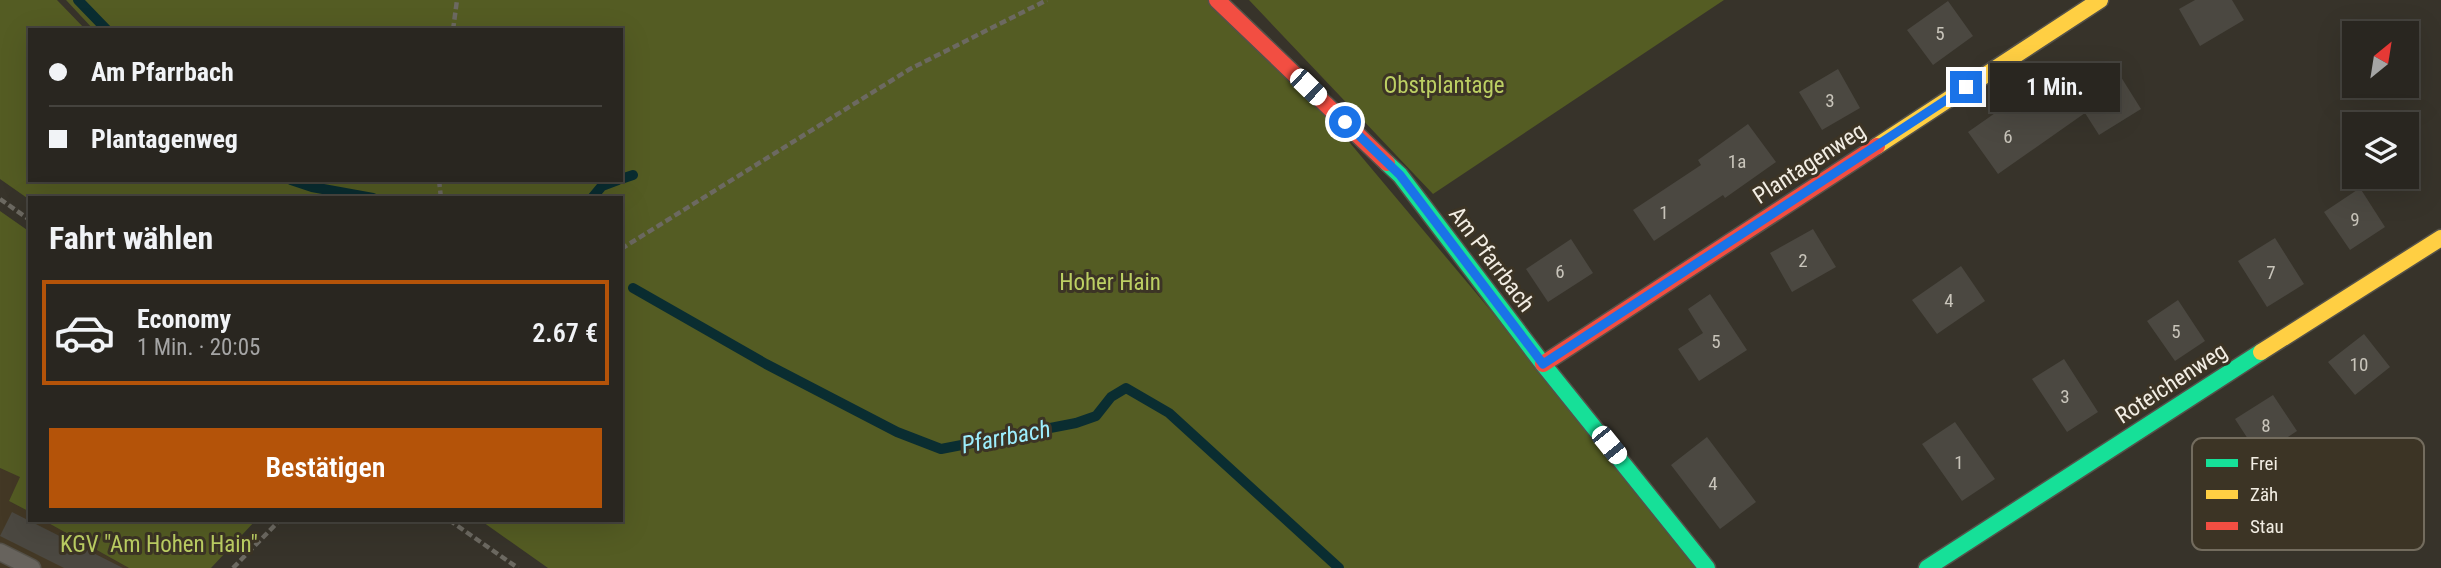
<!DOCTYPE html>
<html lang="de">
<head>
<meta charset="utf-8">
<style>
	:root { --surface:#292620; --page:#35322d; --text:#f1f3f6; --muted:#a5a5a5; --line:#45433e; --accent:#b45309 }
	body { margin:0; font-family:"Roboto Condensed",sans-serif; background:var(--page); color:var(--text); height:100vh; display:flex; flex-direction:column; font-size:26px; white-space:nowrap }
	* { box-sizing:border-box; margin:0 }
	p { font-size:23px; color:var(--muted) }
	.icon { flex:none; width:38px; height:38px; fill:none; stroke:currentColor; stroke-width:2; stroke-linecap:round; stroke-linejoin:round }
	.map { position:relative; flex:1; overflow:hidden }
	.details { position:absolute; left:28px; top:196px; width:595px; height:326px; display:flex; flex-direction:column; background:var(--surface); border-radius:0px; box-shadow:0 7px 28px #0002,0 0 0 2px var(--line) }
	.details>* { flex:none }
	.top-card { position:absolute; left:28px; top:28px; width:595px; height:154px; border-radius:0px; box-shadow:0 7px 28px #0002,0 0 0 2px var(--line); display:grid; align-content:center; height:154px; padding:0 21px; background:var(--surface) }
	.needle { width:46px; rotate:30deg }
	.buttons { position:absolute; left:2342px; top:21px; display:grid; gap:14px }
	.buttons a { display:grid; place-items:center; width:77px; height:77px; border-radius:0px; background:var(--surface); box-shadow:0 7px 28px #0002,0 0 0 2px var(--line); font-size:35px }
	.end { position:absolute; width:32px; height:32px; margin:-16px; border:9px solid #1a73e8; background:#fff; box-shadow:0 0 0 4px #fff }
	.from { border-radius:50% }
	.bubble { position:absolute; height:49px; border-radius:0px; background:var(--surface); box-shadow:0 7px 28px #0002,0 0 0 2px var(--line); font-size:23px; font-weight:600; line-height:49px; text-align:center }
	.car { position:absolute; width:21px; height:42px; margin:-21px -10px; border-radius:9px; box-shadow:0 0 5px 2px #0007; background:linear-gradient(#fff 24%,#345 0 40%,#fff 0 76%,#345 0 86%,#fff 0) }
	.top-card b { display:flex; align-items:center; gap:24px; height:66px; font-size:26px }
	.top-card b+b { border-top:2px solid var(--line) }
	.top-card i { width:18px; height:18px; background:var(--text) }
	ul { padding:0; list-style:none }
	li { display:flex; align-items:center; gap:21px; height:105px; margin:0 14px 10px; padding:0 7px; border:4px solid transparent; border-radius:0px }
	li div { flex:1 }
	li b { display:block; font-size:26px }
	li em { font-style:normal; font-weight:600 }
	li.selected { border-color:var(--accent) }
	li>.icon { width:63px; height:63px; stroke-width:1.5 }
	h2 { padding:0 21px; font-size:32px; line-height:84px }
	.button { display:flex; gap:14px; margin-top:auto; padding:14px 21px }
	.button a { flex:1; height:80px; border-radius:0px; background:var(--accent); color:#fff; font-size:28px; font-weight:600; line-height:80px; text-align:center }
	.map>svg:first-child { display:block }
	.built { fill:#433825 }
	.green { fill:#545c23 }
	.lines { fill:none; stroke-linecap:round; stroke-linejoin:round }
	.stream { stroke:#0a2d31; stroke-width:10 }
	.building { fill:#4b4841 }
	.lane-casing { stroke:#545149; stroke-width:19 }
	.fast-casing { stroke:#545149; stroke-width:19 }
	.slow-casing { stroke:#545149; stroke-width:19 }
	.jam-casing { stroke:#545149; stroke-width:19 }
	.path { stroke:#6c6961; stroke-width:4.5; stroke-dasharray:7 3.5; stroke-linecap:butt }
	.lane { stroke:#67635d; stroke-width:16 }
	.fast { stroke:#16e098; stroke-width:16 }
	.slow { stroke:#ffcf43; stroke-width:16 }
	.jam { stroke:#f24e42; stroke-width:16 }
	.route { stroke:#1a73e8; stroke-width:9 }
	.labels { text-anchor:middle; stroke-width:6; stroke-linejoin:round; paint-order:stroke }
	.number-label { font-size:19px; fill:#c8c4ba }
	.park-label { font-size:23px; fill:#bccf63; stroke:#3c3425 }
	.street-label { font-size:23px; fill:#f2ede3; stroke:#3c3425 }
	.water-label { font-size:24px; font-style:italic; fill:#9dedfc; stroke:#3c3425 }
	.key { fill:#3c3425; stroke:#736c5e; stroke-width:2 }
	.key-label { font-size:19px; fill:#f2ede3 }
</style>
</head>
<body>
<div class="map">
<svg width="2441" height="568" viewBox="0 0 2441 568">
	<rect width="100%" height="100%" fill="#37332a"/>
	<path class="built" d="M0,468L21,477L9,501L30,512V520H43L129,568H0Z"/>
	<path class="green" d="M0,0H57L86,30H30V180H621V30H94L66,0H1230L1707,568H548L480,520H621V198H30V200L0,179Z
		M1249,0H1724L1433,194Z
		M0,211L30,232V512L9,501L20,477L0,468Z
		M43,520H256L211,568H129Z"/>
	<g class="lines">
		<path class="stream" d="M78,0L107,30
			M621,179L633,175
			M291,180L312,187L373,198
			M592,198L602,186L618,180
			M633,288L766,364L897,432L941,449L1076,423L1096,416L1111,397L1126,388L1169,413L1339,568"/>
	</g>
	<path class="building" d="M2195,0H2232L2244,20L2200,46L2179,9Z
		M1948,1L1973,36L1933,65L1907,30Z
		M2111,61L2141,109L2099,135L2085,113L1998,174L1968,132L2018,97L2028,112Z
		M1838,69L1860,108L1822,130L1799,92Z
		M1748,124L1776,162L1725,198L1723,195L1654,241L1633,210L1701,165L1698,160Z
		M2360,188L2385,227L2350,250L2324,212Z
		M1813,229L1836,267L1792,292L1770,253Z
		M2275,238L2304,284L2267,307L2238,261Z
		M1571,239L1593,273L1548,302L1526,269Z
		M1961,266L1985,301L1937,334L1912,300Z
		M1710,294L1747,350L1699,381L1678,349L1703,333L1688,309Z
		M2178,300L2205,341L2175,361L2147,321Z
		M2364,334L2390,367L2355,395L2328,362Z
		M2064,359L2098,412L2067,432L2032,379Z
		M2273,395L2297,431L2259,456L2235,419Z
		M1955,422L1995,479L1962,501L1922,444Z
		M1707,437L1756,502L1720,529L1671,465Z
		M12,512L123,568H64L0,536Z"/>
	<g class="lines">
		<g class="lane-casing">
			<path id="lane" d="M0,552L32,568"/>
		</g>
		<g class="fast-casing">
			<path id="fast" d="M1387,163L1400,175L1543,364L1707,568
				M1927,568L2261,352"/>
		</g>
		<g class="slow-casing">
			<path id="slow" d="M1877,146L2100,0
				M2261,352L2441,238"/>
		</g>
		<g class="jam-casing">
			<path id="jam" d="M1217,0L1387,163
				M1543,364L1877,146"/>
		</g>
		<path class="path" d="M453,30L457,0
			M439,180L441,198
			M0,199L30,220
			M621,249L910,69L1047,0
			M449,520L518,568
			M233,568L280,520"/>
		<use href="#lane" class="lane"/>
		<use href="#fast" class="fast"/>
		<use href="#slow" class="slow"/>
		<use href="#jam" class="jam"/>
	</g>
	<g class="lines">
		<path class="route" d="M1345,122L1400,175L1543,364L1966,87"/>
	</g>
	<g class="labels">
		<g class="number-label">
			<text x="1940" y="40">5</text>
			<text x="1830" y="107">3</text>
			<text x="2008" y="143">6</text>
			<text x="1737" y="168">1a</text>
			<text x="1664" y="219">1</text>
			<text x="2355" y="226">9</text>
			<text x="1803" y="267">2</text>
			<text x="1560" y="278">6</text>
			<text x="2271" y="279">7</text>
			<text x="1949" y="307">4</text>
			<text x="2176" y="338">5</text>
			<text x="1716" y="348">5</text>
			<text x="2359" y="371">10</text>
			<text x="2065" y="403">3</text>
			<text x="2266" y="432">8</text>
			<text x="1959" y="469">1</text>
			<text x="1713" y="490">4</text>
		</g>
		<g class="park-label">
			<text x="1444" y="93">Obstplantage</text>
			<text x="1110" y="290">Hoher Hain</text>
			<text x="159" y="552">KGV "Am Hohen Hain"</text>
		</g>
		<g class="street-label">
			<text transform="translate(1809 163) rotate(-33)" y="8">Plantagenweg</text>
			<text transform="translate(1492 259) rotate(53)" y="8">Am Pfarrbach</text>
			<text transform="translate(2171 383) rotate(-33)" y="8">Roteichenweg</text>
		</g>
		<g class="water-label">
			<text transform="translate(1006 437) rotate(-11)" y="8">Pfarrbach</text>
		</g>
	</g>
	<rect x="2192" y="438" width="232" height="112" rx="10" class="key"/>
	<rect x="2206" y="459" width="32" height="8" fill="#16e098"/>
	<rect x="2206" y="490" width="32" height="9" fill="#ffcf43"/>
	<rect x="2206" y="522" width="32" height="8" fill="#f24e42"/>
	<g class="key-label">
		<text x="2250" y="470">Frei</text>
		<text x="2250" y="501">Zäh</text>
		<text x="2250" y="533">Stau</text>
	</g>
</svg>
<div class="buttons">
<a><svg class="needle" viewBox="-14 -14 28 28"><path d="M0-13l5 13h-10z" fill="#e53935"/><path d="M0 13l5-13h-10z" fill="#a5a5a5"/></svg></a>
<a><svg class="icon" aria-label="layers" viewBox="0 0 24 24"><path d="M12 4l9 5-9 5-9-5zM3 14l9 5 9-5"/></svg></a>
</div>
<i class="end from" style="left:1345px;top:122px"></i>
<i class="end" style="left:1966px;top:87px"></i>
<div class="bubble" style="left:1990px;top:63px;width:130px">1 Min.</div>
<i class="car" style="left:1308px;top:87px;rotate:134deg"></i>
<i class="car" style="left:1609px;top:445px;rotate:141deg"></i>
<div class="top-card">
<b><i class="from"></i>Am Pfarrbach</b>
<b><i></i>Plantagenweg</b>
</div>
<section class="details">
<h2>Fahrt wählen</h2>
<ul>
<li class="selected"><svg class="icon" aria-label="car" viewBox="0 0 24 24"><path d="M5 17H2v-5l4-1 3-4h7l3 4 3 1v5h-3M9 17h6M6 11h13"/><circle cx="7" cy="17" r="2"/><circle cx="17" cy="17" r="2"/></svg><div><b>Economy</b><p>1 Min. · 20:05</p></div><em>2.67 €</em></li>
</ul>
<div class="button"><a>Bestätigen</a></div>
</section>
</div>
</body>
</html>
